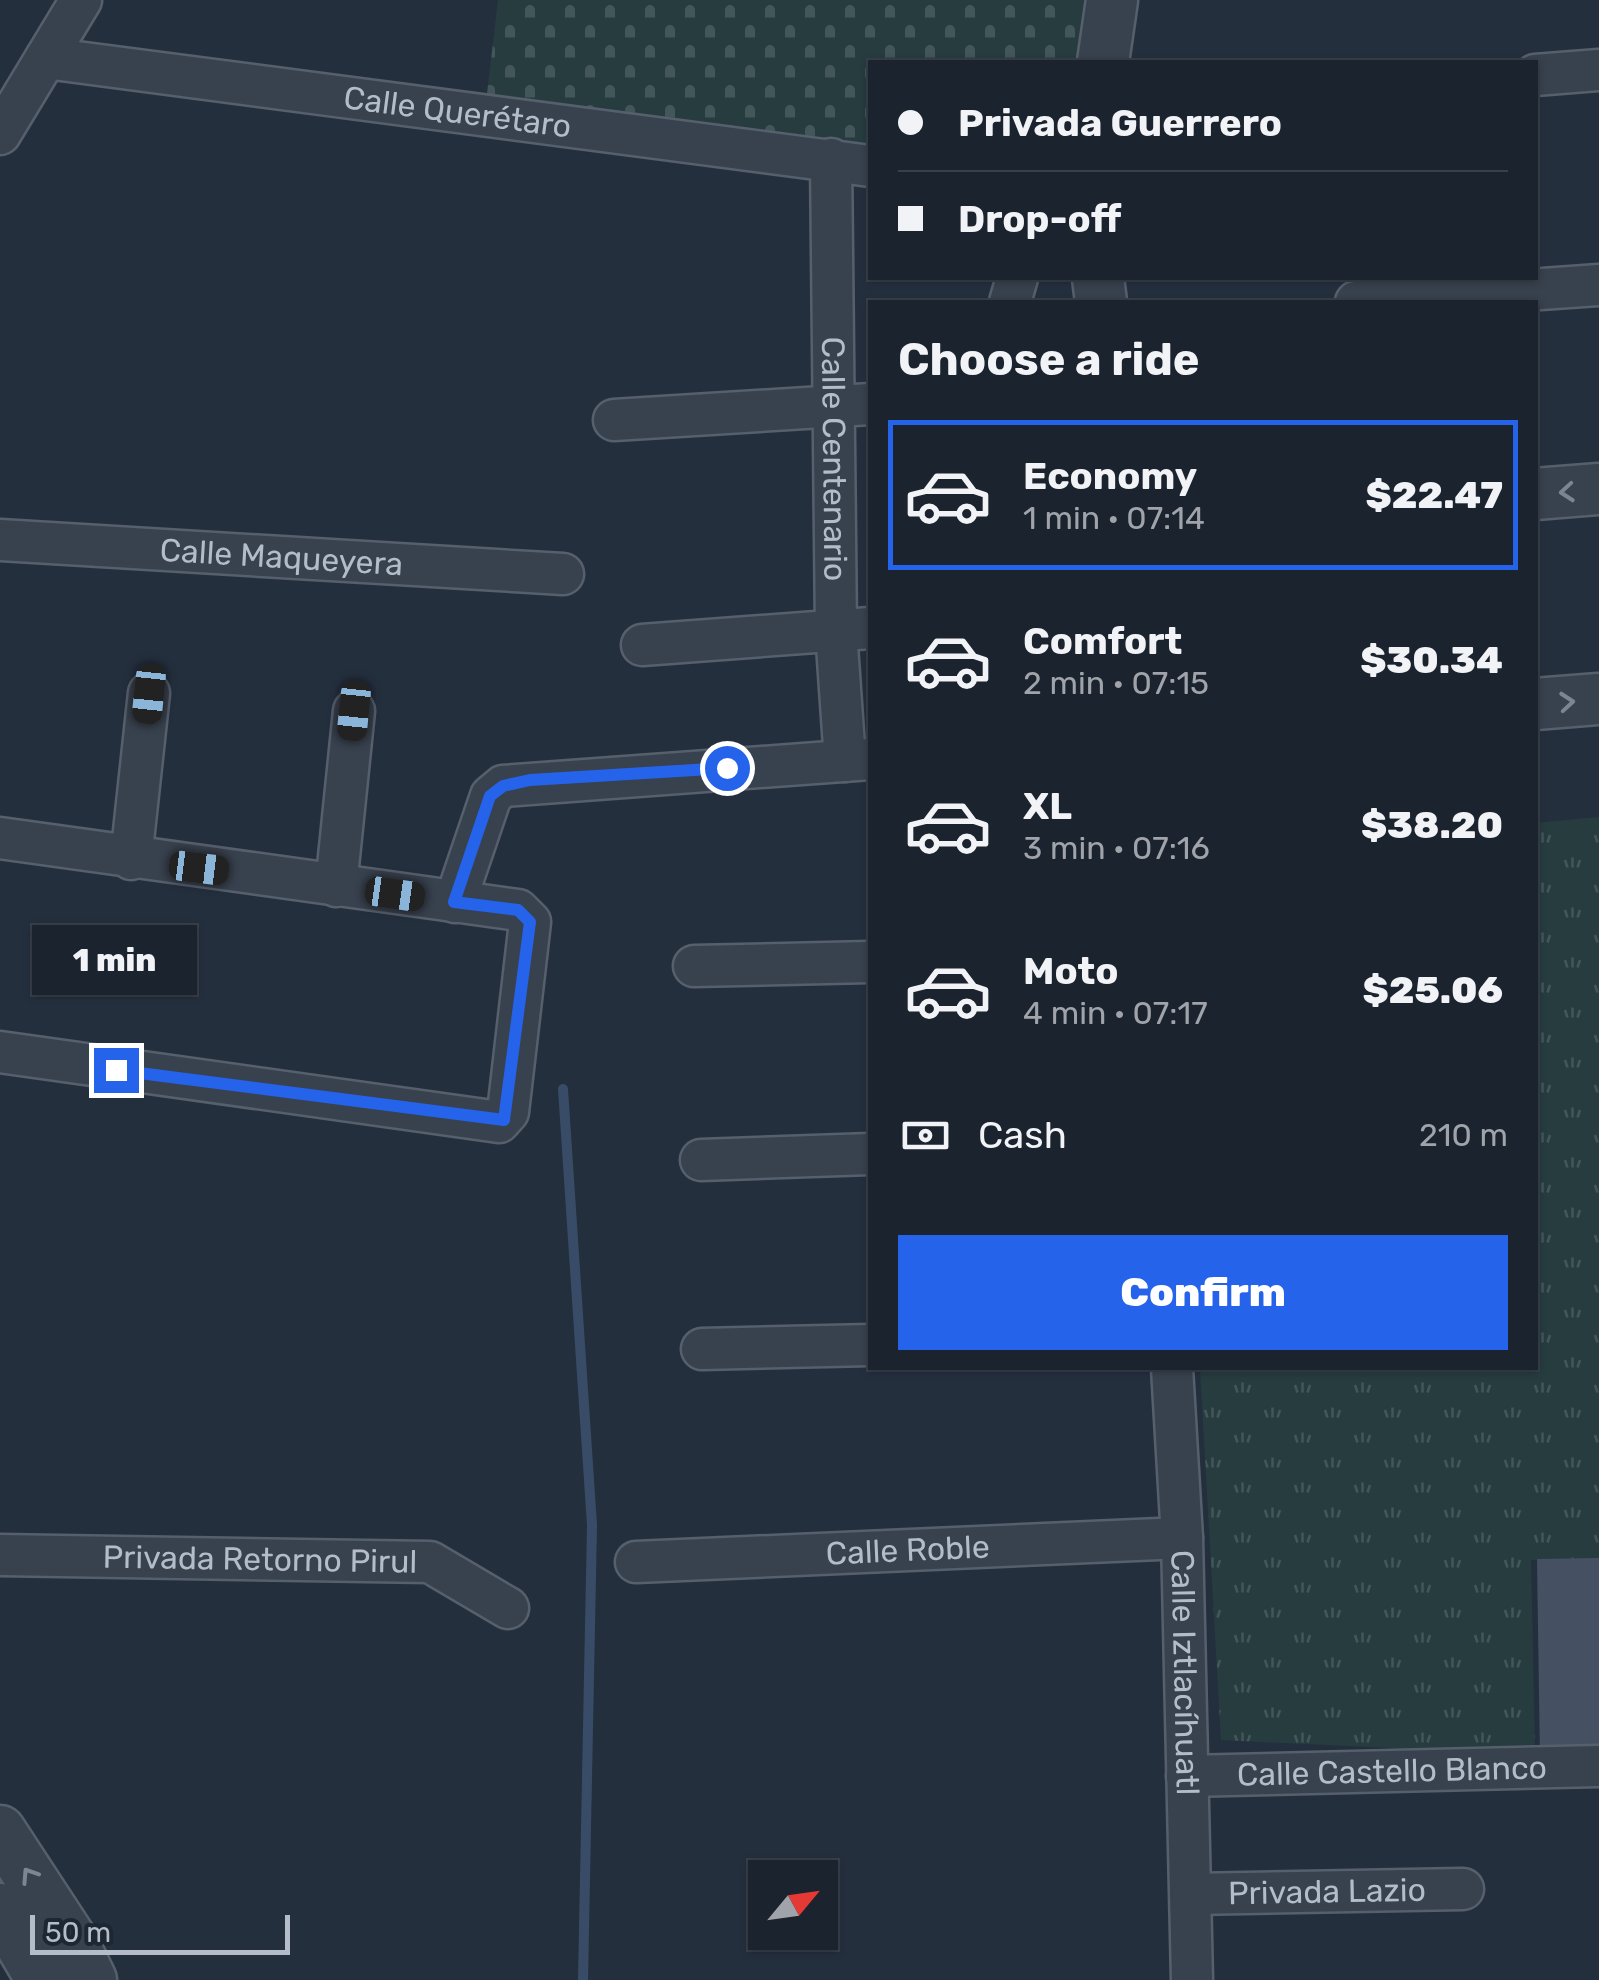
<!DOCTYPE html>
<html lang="en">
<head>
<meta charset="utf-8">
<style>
	:root { --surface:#1b232e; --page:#282f3a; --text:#f1f3f6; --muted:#a0a4aa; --line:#39404a; --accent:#2563eb }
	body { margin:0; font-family:Rubik,sans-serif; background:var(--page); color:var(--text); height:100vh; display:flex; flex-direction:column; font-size:38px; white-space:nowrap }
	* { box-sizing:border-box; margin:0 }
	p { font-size:32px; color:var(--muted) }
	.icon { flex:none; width:55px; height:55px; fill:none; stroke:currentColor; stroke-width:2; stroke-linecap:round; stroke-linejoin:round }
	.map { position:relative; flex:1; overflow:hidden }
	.side { position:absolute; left:868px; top:300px; width:670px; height:1070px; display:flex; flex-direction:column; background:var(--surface); border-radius:0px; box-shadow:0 2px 8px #0004,0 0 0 2px var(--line) }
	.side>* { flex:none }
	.top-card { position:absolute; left:868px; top:60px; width:670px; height:220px; border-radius:0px; box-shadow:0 2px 8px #0004,0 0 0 2px var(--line); display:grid; align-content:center; height:220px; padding:0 30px; background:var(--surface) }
	.needle { width:65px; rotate:61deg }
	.controls { position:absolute; left:748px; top:1860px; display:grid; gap:20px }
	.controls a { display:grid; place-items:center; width:90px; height:90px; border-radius:0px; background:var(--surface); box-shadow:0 2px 8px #0004,0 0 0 2px var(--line); font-size:50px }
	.scale { position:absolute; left:30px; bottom:25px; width:260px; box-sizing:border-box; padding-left:10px; border:5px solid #b4bcc9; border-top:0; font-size:28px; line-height:35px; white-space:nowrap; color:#b4bcc9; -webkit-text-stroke:8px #1d2633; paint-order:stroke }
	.end { position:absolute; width:45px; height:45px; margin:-22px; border:12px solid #2563eb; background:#fff; box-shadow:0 0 0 5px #fff }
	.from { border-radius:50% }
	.bubble { position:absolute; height:70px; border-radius:0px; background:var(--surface); box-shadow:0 2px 8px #0004,0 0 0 2px var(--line); font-size:32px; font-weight:800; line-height:70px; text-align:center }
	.car { position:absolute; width:30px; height:60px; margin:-30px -15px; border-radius:12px; box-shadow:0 0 8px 2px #0007; background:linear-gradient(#222 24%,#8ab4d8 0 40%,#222 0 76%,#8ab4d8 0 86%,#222 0) }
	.top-card b { display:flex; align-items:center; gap:35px; height:95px; font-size:38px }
	.top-card b+b { border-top:2px solid var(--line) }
	.top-card i { width:25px; height:25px; background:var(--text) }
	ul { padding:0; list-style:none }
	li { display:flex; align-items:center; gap:30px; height:150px; margin:0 20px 15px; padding:0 10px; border:5px solid transparent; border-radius:0px }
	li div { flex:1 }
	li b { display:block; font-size:38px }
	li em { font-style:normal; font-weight:800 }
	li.selected { border-color:var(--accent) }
	li>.icon { width:90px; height:90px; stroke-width:1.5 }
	h2 { padding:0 30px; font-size:45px; line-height:120px }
	.pay { display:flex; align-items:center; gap:25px; height:110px; padding:0 30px; font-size:38px }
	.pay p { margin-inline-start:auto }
	.primary-button { display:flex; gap:20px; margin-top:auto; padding:20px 30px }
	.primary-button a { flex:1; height:115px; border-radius:0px; background:var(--accent); color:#fff; font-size:40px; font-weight:800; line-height:115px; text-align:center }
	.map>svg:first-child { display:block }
	.cemetery { fill:url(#cemetery-stones) }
	.park { fill:url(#park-tufts) }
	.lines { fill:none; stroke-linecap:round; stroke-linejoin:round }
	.stream { stroke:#394c67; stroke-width:10 }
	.building { fill:#455162 }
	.minor-casing { stroke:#565f6c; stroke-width:45 }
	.tertiary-casing { stroke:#565f6c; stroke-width:55 }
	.minor { stroke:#38414e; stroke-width:40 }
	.tertiary { stroke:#38414e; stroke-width:50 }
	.oneway { stroke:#7c8592 }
	.route { stroke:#2563eb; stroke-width:12 }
	.labels { text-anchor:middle; stroke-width:9; stroke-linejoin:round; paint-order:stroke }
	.street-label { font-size:32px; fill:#b4bcc9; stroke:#1d2633 }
</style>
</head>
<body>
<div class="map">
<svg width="1599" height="1980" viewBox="0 0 1599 1980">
	<defs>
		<pattern id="cemetery-stones" width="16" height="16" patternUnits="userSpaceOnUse" patternTransform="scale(2.5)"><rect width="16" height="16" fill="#263c3f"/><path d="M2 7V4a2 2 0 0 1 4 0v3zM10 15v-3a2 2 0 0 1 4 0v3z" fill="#435659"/></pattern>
		<pattern id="park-tufts" width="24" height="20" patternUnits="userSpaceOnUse" patternTransform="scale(2.5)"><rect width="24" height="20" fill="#263c3f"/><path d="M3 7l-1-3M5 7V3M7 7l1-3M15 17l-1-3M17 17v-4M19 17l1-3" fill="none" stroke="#435659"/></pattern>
	</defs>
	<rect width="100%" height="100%" fill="#242f3e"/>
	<path class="cemetery" d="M498,0H1097L1083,62H870V157L486,102Z"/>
	<path class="park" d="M1599,817V1559L1531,1560L1535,1755L1221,1740L1200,1368H1535V823Z"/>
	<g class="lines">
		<path class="stream" d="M563,1089L592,1525L583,1980"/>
	</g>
	<path class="building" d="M1599,1558V1758L1540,1759L1537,1559Z"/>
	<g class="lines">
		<g class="minor-casing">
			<g id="minor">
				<path id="s1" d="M46,58L870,166"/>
				<path d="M1535,75L1599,70"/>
				<path d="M0,134L81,0"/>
				<path id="s2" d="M831,159L836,631L845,761"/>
				<path d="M1010,302L1017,278"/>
				<path d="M1356,302L1599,285"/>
				<path d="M614,420L870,404"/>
				<path id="s3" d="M0,540L563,574"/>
				<path d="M642,645L870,628"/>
				<path d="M0,838L518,910L530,922L508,1112L499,1122L0,1052"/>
				<path d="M131,859L149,693"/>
				<path d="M336,886L354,711"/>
				<path d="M455,902L491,796L503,786L870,759"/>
				<path d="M694,966L870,962"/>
				<path d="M701,1160L870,1154"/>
				<path d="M702,1349L870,1345"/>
				<path id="s4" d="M1172,1368L1182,1538L1192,1980"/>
				<path id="s5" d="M0,1555L430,1562L508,1608"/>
				<path id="s6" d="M636,1562L1182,1538"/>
				<path id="s7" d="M1187,1776L1599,1766"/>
				<path id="s8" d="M1192,1894L1463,1889"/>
			</g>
		</g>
		<g class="tertiary-casing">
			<path id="tertiary" d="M1103,62L1112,0
				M1098,278L1101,302
				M1535,494L1599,489
				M1535,704L1599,699
				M0,1831L72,1941L91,1980
				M0,1909L42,1980"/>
		</g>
		<use href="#minor" class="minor"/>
		<use href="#tertiary" class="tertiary"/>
	</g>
	<defs><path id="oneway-chevron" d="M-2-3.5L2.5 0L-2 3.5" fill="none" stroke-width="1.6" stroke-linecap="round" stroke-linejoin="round" transform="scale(2.5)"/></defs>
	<g class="oneway">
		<use href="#oneway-chevron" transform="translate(1567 492) rotate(175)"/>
		<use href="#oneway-chevron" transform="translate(1567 702) rotate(-5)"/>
		<use href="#oneway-chevron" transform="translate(29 1875) rotate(-123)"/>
	</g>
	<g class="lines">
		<path class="route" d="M116,1070L504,1120L530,922L518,910L454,902L490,796L503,786L530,780L727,768"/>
	</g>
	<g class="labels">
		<g class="street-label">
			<text dy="11" stroke="none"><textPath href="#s1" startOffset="415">Calle Querétaro</textPath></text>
			<text dy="11" stroke="none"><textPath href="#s2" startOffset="300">Calle Centenario</textPath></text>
			<text dy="11" stroke="none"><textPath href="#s3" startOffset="282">Calle Maqueyera</textPath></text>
			<text dy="11" stroke="none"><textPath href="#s6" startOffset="272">Calle Roble</textPath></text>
			<text dy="11" stroke="none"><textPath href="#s5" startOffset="260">Privada Retorno Pirul</textPath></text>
			<text dy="11" stroke="none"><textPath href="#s4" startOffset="305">Calle Iztlacíhuatl</textPath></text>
			<text dy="11" stroke="none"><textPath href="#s7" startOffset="205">Calle Castello Blanco</textPath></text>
			<text dy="11" stroke="none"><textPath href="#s8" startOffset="135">Privada Lazio</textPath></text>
		</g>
	</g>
</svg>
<div class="controls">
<a><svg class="needle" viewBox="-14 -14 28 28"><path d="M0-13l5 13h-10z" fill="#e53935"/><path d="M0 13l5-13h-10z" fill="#a0a4aa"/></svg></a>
</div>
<div class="scale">50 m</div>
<i class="end from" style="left:727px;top:768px"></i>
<i class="end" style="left:116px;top:1070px"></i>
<div class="bubble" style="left:32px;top:925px;width:165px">1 min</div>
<i class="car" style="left:149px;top:694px;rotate:186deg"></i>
<i class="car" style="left:354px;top:711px;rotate:186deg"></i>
<i class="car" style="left:199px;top:868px;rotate:97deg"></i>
<i class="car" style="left:395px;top:894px;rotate:98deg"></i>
<div class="top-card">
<b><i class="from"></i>Privada Guerrero</b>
<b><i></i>Drop-off</b>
</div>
<section class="side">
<h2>Choose a ride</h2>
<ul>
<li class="selected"><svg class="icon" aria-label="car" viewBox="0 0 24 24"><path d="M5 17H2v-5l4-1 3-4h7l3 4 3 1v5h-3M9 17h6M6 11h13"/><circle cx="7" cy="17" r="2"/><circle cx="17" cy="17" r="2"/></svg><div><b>Economy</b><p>1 min · 07:14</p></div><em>$22.47</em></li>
<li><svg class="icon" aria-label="car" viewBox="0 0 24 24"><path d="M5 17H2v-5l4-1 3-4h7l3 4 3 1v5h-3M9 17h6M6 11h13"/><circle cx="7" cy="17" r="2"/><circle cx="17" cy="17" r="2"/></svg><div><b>Comfort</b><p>2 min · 07:15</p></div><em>$30.34</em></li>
<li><svg class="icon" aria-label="car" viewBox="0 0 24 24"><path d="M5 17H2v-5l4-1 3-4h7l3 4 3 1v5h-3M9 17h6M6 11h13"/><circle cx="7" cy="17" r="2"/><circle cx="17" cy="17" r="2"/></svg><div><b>XL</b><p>3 min · 07:16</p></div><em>$38.20</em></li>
<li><svg class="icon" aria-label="car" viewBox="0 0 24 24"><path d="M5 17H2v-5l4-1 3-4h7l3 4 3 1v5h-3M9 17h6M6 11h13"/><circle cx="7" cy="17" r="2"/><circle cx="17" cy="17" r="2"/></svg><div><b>Moto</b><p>4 min · 07:17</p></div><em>$25.06</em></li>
</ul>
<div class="pay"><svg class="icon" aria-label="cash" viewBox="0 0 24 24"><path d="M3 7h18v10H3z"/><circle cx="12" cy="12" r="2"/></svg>Cash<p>210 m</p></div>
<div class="primary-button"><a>Confirm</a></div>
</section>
</div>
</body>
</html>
